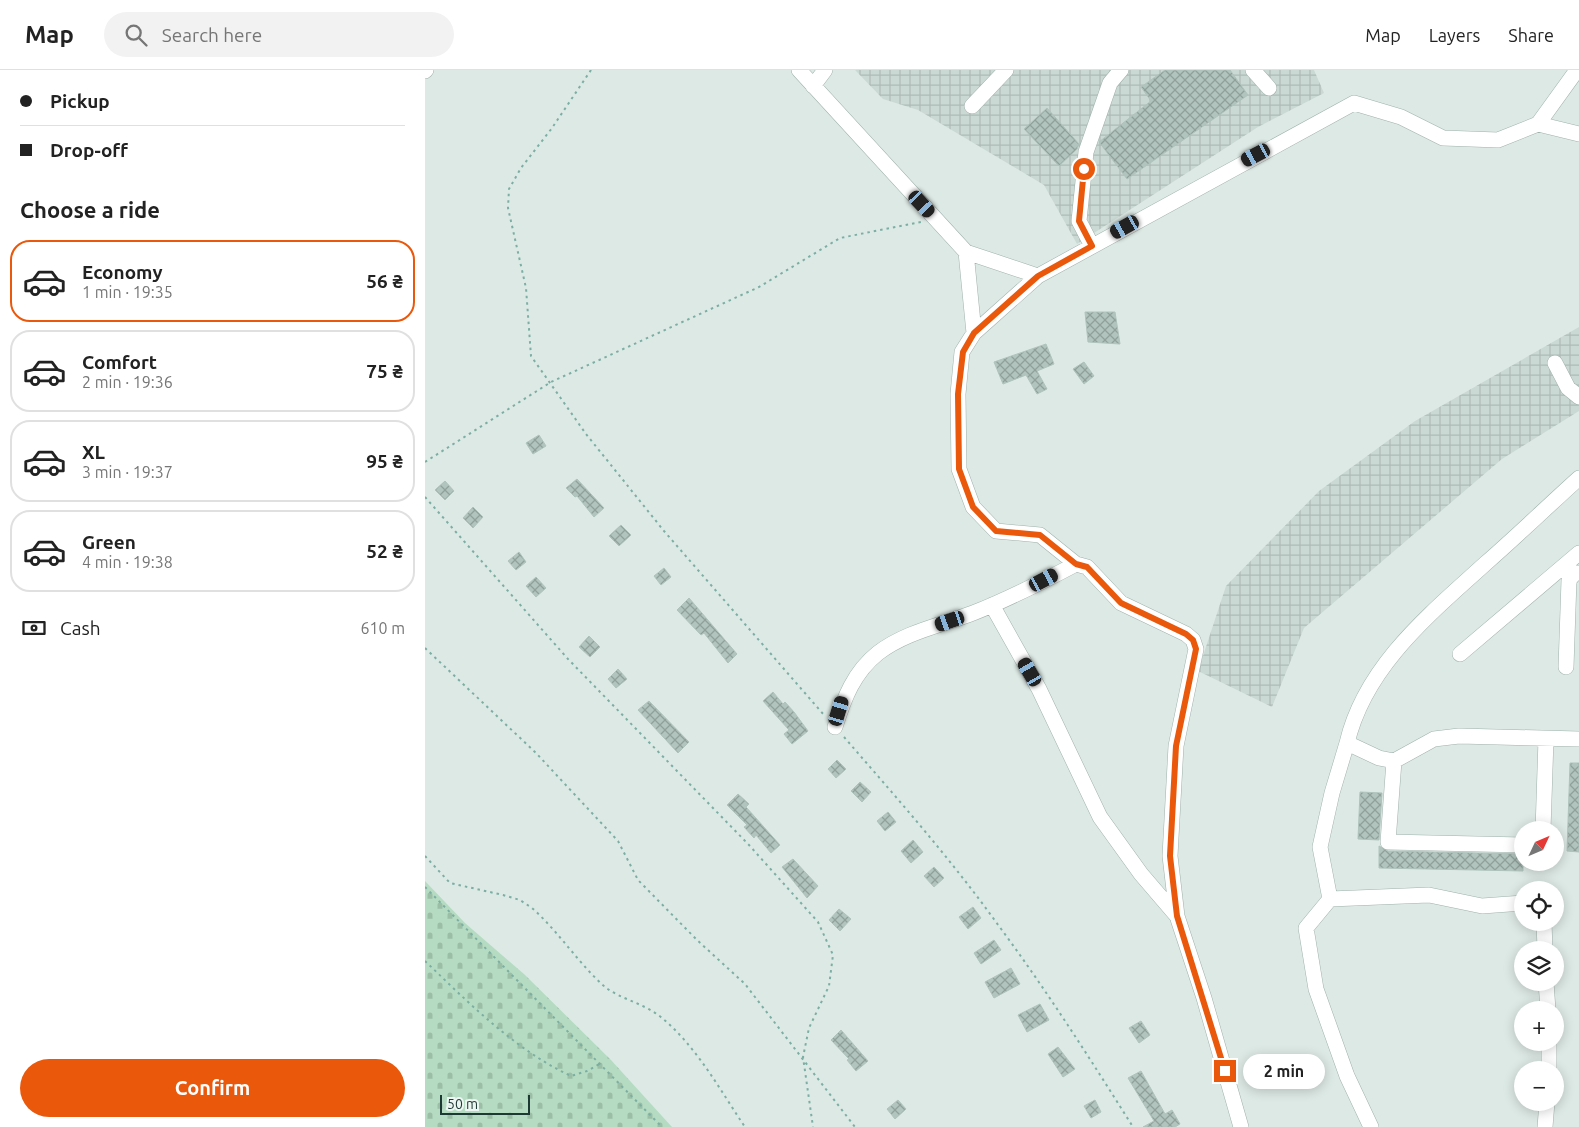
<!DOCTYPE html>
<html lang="en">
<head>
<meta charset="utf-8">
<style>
	:root { --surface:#fff; --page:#f2f2f2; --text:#222; --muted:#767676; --line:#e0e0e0; --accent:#ea580c }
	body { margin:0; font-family:Ubuntu,sans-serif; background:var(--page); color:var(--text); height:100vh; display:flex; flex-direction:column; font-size:19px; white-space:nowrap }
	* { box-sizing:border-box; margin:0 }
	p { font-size:16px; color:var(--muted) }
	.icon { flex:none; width:28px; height:28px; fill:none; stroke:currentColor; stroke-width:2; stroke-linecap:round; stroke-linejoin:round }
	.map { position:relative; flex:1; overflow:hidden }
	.details { display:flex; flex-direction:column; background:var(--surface); width:425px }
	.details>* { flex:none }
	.banner { display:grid; align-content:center; height:110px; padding:0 20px; background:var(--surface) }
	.needle { width:32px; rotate:46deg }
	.buttons { position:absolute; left:1089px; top:751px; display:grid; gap:10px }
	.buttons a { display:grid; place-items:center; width:50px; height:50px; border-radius:50%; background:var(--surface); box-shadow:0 2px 12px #0003; font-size:25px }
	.scale { position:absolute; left:15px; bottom:12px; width:90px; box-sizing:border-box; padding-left:5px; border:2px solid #1e3933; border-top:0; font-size:14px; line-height:18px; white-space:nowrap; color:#1e3933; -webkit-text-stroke:4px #edf6f2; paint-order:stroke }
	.end { position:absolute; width:22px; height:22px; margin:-11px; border:6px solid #ea580c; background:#fff; box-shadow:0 0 0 2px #fff }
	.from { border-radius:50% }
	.bubble { position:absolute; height:35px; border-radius:18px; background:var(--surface); box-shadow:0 2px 12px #0003; font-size:16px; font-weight:700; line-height:35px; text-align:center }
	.car { position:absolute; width:15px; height:30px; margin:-15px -8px; border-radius:6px; box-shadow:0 0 4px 1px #0007; background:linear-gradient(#222 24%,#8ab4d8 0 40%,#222 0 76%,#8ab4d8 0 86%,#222 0) }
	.banner b { display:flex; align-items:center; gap:18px; height:48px; font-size:19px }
	.banner b+b { border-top:1px solid var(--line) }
	.banner i { width:12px; height:12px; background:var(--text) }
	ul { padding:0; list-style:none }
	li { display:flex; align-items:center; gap:15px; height:82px; margin:0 10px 8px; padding:0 10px; border:2px solid var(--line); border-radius:20px }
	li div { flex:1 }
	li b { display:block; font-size:19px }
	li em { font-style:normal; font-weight:700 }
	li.active { border-color:var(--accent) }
	li>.icon { width:45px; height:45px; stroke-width:1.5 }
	h2 { padding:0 20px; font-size:22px; line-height:60px }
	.pay { display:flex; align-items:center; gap:12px; height:55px; padding:0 20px; font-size:19px }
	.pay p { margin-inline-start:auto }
	.button { display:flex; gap:10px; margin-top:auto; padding:10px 20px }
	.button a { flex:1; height:58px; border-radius:30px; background:var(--accent); color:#fff; font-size:20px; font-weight:700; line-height:58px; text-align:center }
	header { display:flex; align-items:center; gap:30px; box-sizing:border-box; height:70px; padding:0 25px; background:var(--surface); border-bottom:1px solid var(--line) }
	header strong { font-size:24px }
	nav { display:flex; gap:28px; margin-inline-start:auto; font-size:18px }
	.search { width:350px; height:45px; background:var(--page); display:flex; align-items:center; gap:12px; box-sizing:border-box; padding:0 18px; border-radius:28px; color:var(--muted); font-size:19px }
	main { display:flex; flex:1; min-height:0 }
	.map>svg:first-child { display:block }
	.industrial { fill:url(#industrial-grid) }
	.cemetery { fill:url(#cemetery-stones) }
	.building { fill:url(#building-cross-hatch); stroke:#afc3bc }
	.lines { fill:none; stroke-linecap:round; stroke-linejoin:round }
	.minor-casing { stroke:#a0b1ac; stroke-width:16 }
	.path { stroke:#7caea2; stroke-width:2; stroke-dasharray:2.5 4; stroke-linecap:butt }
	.minor { stroke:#fff; stroke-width:15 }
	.route { stroke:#ea580c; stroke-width:6 }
</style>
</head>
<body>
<header>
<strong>Map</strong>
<div class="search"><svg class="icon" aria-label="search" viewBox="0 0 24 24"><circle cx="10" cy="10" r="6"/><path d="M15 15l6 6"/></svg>Search here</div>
<nav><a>Map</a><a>Layers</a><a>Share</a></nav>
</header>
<main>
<section class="details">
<div class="banner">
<b><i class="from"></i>Pickup</b>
<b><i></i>Drop-off</b>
</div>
<h2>Choose a ride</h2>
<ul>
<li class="active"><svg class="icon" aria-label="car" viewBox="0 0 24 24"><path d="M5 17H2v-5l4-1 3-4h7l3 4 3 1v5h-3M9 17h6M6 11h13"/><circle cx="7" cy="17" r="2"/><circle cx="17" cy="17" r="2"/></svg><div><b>Economy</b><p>1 min · 19:35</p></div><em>56 ₴</em></li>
<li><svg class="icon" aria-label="car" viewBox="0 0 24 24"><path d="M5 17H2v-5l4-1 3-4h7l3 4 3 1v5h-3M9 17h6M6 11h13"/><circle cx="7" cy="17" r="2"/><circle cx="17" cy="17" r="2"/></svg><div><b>Comfort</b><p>2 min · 19:36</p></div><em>75 ₴</em></li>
<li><svg class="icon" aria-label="car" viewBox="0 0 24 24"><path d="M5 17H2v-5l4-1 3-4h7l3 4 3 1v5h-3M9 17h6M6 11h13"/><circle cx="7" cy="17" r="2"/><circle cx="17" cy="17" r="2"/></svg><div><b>XL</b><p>3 min · 19:37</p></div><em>95 ₴</em></li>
<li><svg class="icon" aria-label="car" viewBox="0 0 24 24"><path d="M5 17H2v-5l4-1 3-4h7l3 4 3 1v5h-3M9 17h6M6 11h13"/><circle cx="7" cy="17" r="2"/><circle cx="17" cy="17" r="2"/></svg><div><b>Green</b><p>4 min · 19:38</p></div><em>52 ₴</em></li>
</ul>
<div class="pay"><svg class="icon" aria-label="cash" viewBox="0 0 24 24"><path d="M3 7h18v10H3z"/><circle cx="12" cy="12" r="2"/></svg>Cash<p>610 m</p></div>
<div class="button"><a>Confirm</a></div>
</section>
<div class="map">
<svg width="1154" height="1057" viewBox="0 0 1154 1057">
	<defs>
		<pattern id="industrial-grid" width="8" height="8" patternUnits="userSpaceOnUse" patternTransform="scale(1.25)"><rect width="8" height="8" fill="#cbd9d4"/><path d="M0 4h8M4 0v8" fill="none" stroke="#aebbb6"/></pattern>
		<pattern id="cemetery-stones" width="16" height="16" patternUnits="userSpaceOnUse" patternTransform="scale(1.25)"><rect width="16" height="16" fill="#b5dcc2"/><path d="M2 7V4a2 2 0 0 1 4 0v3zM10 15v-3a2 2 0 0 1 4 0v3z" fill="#9bbea7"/></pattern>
		<pattern id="building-cross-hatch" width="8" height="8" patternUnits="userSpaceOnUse" patternTransform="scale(1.25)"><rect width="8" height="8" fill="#b2c4be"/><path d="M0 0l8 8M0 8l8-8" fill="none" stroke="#90a09b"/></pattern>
	</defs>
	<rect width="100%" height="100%" fill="#dde9e5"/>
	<path class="industrial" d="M430,0H889L899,23L833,57L652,174L619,115L493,40L458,29Z
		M1154,257V341L1077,389L879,558L847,637L773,601L801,516L894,421L990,351Z"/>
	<path class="cemetery" d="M0,811L40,853L99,904L186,990L247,1057H0Z"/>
	<path class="building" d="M740,0H805L823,25L702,109L674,72L726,31L716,17Z
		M622,38L654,74L652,79L634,96L599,59Z
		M660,242H690L695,274L663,272Z
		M621,274L629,294L612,301L622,319L612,324L601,305L578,314L569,292Z
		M659,292L669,306L659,314L648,299Z
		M114,365L121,376L108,384L101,373Z
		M152,409L179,438L169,447L152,426L150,427L141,418Z
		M20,411L29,421L20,430L10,420Z
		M48,437L58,447L48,458L38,448Z
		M196,455L206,465L194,476L184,466Z
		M94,482L101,492L91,500L83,491Z
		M239,498L246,507L236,515L229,506Z
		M111,507L121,518L111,527L101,516Z
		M264,528L312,584L303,593L279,563L276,565L252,540Z
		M164,566L175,577L165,587L154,577Z
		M193,599L202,609L191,618L183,609Z
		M348,622L358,634L360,632L369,642L383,661L367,674L359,664L364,660L338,631Z
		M224,631L264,672L253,683L213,640Z
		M412,690L421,699L411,708L403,699Z
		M1145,693H1154V782L1142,781Z
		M435,712L446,722L437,732L426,721Z
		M935,722L957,723L954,770L933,769Z
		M313,724L324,734L321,737L355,775L346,783L331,765L329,768L319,757L322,755L302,735Z
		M463,742L471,752L460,761L452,751Z
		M488,770L498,782L486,793L476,781Z
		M954,776L963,781L1098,784V801L954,798Z
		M368,789L393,816L382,828L357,797Z
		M509,797L519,808L509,817L499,806Z
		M548,837L556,848L543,859L534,847Z
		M414,839L426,849L415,861L404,850Z
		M569,870L576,880L556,894L549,883Z
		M586,898L595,914L569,928L560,912Z
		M615,934L624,950L602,962L593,945Z
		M716,951L725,965L714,973L704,958Z
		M416,960L443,991L431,1001L422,990L424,989L406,970Z
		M633,977L650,999L638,1007L623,984Z
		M716,1001L740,1044L747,1040L755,1054L750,1057H718L729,1051L703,1008Z
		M473,1030L481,1039L470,1049L462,1039Z
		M670,1030L676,1042L666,1048L659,1036Z"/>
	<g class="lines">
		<g class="minor-casing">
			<path id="minor" d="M374,0L541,182L613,206L929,33L976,47L1018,68L1073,70L1113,54L1152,0
				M828,0L844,18
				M0,1L1,0
				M388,16L400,0
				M547,36L581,0
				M1113,54L1154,64
				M667,176L654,151L661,82L685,13L696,0
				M541,182L549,263
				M613,206L549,263L537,282L533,324L534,399L548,437L571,461L615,465L651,494L662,497L696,533L761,564L768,570L771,579L751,676L745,786L752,846L779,928L816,1057
				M1130,293L1143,318L1154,327
				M1154,408C1123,436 1093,465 1061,493C1005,544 940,596 922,673L954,688L969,691L1009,669L1034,666L1154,669
				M567,535L614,619L675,747L716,804L752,846
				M1035,584L1154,483
				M1141,597L1144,510L1150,503H1154
				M410,657C419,628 429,602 453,583C480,562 517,555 548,543C584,529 617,512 651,494
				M922,673L907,723L895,777L905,829L881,858L891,919L922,1006L946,1057
				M969,691L963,772L1098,775
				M1118,760L1121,669
				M905,829L1004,825L1057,836L1098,833
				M1119,852L1120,880
				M1121,912L1123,940
				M1124,1000V972
				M1120,1057L1122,1032"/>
		</g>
		<path class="path" d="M166,0L127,58L96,98L84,119L83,138L101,218L106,286L161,364L239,461L399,645
			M0,392L126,312L334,217L415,168L496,152
			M0,427L143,589L324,775L393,852L408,885L404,916L384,958L378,987L388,1057
			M0,578L111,683L193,771L213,810L272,870L320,914L430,1057
			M419,667C471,727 524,787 571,852C620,918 664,987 708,1057
			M0,786L25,813L78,825L95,830L107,838C134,862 153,893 180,917C195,929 219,933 237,948C272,977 295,1020 320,1057
			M0,817L237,1057
			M0,891C44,933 90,980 146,1006L162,1001L176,993"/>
		<use href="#minor" class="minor"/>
	</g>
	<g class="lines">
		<path class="route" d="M659,99L654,151L667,176L613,206L549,263L538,282L533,324L534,399L548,437L571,461L615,465L651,494L662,497L696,533L761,564L768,570L771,579L751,676L745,786L752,846L800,1001"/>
	</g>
</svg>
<div class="buttons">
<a><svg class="needle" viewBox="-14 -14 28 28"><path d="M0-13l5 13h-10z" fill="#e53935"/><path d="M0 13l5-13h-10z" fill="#767676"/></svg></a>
<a><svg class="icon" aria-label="locate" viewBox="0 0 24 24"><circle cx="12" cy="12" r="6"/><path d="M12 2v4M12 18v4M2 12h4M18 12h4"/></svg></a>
<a><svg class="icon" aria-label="layers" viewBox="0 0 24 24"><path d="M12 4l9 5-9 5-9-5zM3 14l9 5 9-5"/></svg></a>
<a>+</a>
<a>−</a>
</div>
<div class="scale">50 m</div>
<i class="end from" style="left:659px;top:99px"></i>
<i class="end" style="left:800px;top:1001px"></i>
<div class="bubble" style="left:818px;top:984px;width:82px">2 min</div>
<i class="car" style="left:831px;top:85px;rotate:242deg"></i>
<i class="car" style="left:497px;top:134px;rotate:137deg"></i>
<i class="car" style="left:700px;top:157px;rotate:241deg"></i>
<i class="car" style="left:619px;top:510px;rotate:62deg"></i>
<i class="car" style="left:525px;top:551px;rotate:251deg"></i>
<i class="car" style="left:605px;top:602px;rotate:330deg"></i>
<i class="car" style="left:414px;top:641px;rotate:17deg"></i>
</div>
</main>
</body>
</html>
